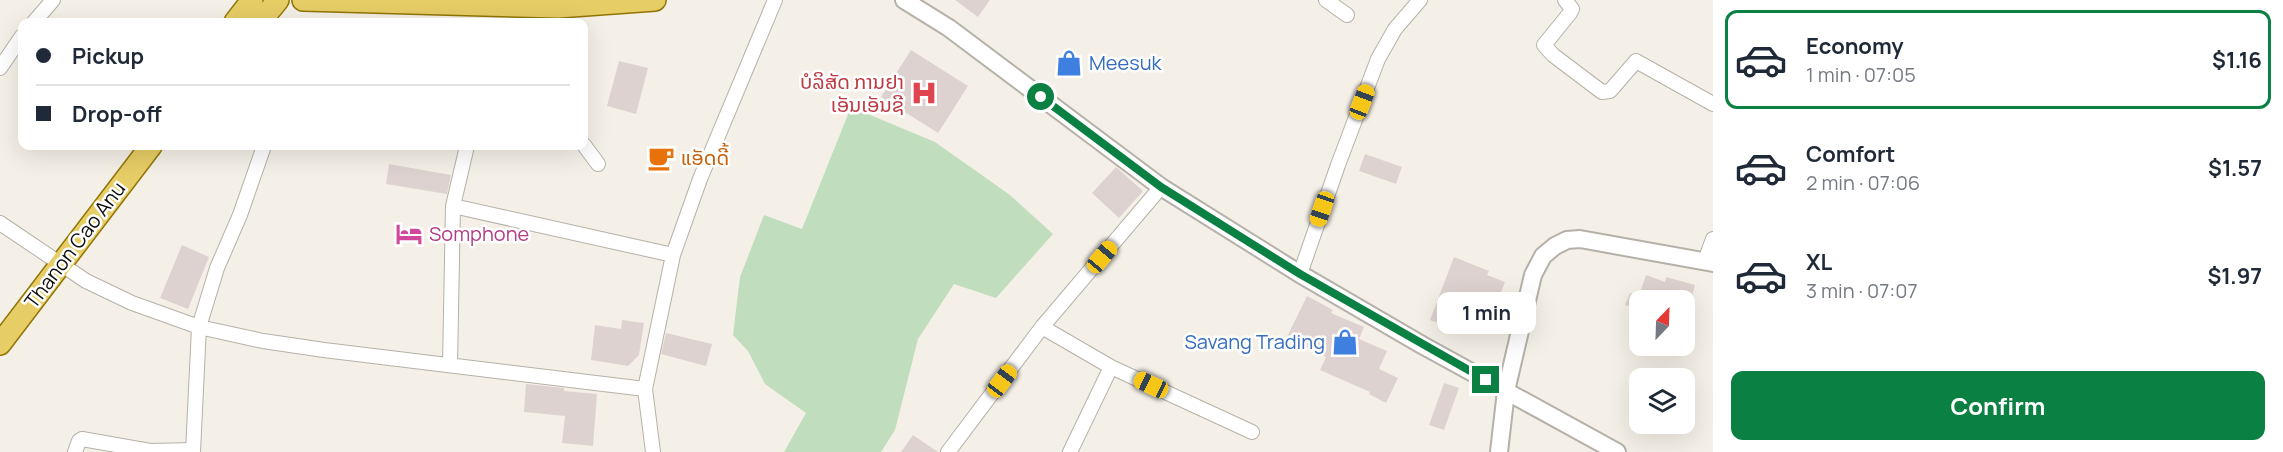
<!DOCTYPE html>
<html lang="en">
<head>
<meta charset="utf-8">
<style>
	:root { --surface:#fff; --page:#f6f6f7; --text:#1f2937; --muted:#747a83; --line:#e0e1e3; --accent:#0b8043 }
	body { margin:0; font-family:Manrope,"Noto Sans Lao",sans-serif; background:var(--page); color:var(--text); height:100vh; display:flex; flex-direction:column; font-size:22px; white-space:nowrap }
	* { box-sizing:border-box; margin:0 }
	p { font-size:20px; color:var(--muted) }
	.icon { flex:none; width:33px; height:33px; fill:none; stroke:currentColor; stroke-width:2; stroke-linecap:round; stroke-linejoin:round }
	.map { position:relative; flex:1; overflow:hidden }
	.side { display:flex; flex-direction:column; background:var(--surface); width:570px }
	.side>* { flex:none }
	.guide { position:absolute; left:18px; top:18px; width:570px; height:132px; border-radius:12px; box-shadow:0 6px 24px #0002; display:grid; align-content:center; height:132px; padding:0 18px; background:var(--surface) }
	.needle { width:39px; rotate:23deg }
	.fabs { position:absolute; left:1629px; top:290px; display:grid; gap:12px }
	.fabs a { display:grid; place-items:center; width:66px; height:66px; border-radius:12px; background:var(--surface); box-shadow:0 6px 24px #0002; font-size:30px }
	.end { position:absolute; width:27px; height:27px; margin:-14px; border:8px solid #0b8043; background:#fff; box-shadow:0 0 0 3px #fff }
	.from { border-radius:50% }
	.bubble { position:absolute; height:42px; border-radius:12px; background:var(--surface); box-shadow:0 6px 24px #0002; font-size:20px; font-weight:700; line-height:42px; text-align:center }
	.car { position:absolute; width:18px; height:36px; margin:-18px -9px; border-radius:8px; box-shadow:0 0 4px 2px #0007; background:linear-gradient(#f5c518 24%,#345 0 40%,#f5c518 0 76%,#345 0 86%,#f5c518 0) }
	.guide b { display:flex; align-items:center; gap:21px; height:57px; font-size:22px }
	.guide b+b { border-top:2px solid var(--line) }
	.guide i { width:15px; height:15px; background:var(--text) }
	ul { padding:10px 0 0; list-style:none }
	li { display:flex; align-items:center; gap:18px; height:99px; margin:0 12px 9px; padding:0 6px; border:3px solid transparent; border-radius:12px }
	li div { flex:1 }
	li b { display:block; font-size:22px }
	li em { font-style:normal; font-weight:700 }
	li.on { border-color:var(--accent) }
	li>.icon { width:54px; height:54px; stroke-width:1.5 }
	.button { display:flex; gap:12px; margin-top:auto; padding:12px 18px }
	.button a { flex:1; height:69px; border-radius:12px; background:var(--accent); color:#fff; font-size:24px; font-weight:700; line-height:69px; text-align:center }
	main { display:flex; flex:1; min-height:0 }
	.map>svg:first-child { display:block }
	.green { fill:#c0debd }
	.building { fill:#ded2d0 }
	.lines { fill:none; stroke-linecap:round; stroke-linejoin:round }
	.minor-casing { stroke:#b6b1a8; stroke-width:16 }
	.tertiary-casing { stroke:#b6b1a8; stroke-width:20 }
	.primary-casing { stroke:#917504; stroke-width:24 }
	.minor { stroke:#fff; stroke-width:14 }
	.tertiary { stroke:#fff; stroke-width:16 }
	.primary { stroke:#e7cd66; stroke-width:21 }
	.route { stroke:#0b8043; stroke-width:8 }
	.labels { text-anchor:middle; stroke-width:5; stroke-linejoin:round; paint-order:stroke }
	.shop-label { font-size:20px; fill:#366cbe; stroke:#fff; text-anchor:start }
	.health-label { font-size:20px; fill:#be3a42; stroke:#fff; text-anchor:end }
	.food-label { font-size:20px; fill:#c56008; stroke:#fff; text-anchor:start }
	.hotel-label { font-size:20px; fill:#b23c85; stroke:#fff; text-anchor:start }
	.street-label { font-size:20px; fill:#100e0b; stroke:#fff }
</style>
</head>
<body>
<main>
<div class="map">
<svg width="1713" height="452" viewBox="0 0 1713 452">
	<rect width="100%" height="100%" fill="#f5f0e7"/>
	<path class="green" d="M851,107L935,142L1010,195L1053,234L996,298L954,284L918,339L895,430L881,452H784L806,413L765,384L748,351L733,335L740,277L764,215L802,229Z"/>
	<path class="building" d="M955,0H990L978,17Z
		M911,50L968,86L938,133L881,97Z
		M619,61L648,68L636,114L607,106Z
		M1365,154L1402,167L1396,184L1359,171Z
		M389,164L451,175L447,194L386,184Z
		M1116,167L1143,191L1119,218L1092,193Z
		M182,245L209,257L188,309L160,298Z
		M1454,257L1489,271L1487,275L1505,282L1497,302L1491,300L1488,309L1470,302L1462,322L1454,319L1450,328L1430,320Z
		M1646,275L1665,282L1666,277L1695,285L1691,300H1640V310L1625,305L1630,293L1639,296Z
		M1307,296L1333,310L1331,313L1364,327L1359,339L1387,351L1379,369L1398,378L1386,403L1369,394L1370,392L1320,370L1326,357L1287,337Z
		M622,320L644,323L639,355L628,366L591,360L595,325L621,329Z
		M666,333L712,344L706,366L661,354Z
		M1444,383L1459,388L1444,430L1429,425Z
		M526,384L564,388V391L597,394L593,446L562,443L565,416L524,412Z
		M913,435L938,452H901Z"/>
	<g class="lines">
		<g class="minor-casing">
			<path id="minor" d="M1326,0L1347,15
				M1565,0L1572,9L1570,13L1544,45L1553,55L1602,92L1610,91L1636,61L1713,104
				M34,22L53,0
				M0,68L22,36
				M584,145L598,164
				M453,206L673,255
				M0,223L86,281L132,303L199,327L263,341L324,350L645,389
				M1705,261L1713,239
				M1300,274L1338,165L1378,59L1395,29L1420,0
				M1042,327L1111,367L1252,432
				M450,365L453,206L467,146
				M75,452L79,441L82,439L150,451L193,450
				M193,452L199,327L217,268L240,215L264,146
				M653,452L645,389L673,255L700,179L775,0
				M948,452L1042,327L1161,187
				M1070,452L1111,367"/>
		</g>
		<g class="tertiary-casing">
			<path id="tertiary" d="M904,0L949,28L1161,187L1300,274L1422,345L1617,452
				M1499,452L1506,391L1533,275L1543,256L1555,246L1567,240L1580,239L1713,263"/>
		</g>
		<g class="primary-casing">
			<path id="primary" d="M303,0L558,7L655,0
				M235,22L252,0
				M260,22L278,0
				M0,344L151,146"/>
		</g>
		<use href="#minor" class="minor"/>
		<use href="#tertiary" class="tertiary"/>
		<use href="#primary" class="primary"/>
	</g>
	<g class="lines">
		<path class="route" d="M1041,97L1161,187L1300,274L1486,380"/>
	</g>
	<defs>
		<g id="shop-bare" transform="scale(2.07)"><path d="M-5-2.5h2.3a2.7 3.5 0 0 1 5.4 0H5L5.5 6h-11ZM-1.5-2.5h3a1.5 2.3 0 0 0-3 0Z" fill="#3f7fe0" stroke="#fff" stroke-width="2.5" paint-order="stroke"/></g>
		<g id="hospital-bare" transform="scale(2.07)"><path d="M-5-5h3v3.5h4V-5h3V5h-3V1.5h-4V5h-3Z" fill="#e0444e" stroke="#fff" stroke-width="2.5" paint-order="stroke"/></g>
		<g id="cafe-bare" transform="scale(2.07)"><path d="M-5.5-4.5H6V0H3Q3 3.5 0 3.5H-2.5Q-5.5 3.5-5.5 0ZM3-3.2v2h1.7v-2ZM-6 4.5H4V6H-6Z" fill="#e8710a" stroke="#fff" stroke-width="2.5" paint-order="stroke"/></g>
		<g id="hotel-bare" transform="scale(2.07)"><path d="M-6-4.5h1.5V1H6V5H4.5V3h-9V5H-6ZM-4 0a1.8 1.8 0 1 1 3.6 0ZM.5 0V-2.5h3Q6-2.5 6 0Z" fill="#d1479c" stroke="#fff" stroke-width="2.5" paint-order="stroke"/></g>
	</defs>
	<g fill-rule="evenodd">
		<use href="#shop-bare" x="1069" y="63"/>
		<use href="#hospital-bare" x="924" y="93"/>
		<use href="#cafe-bare" x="661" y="158"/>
		<use href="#hotel-bare" x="409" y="234"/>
		<use href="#shop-bare" x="1345" y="342"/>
	</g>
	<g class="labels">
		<g class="shop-label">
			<text x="1089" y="70">Meesuk</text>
			<text x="1325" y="349" text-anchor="end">Savang Trading</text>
		</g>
		<g class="health-label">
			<text x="904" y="89">ບໍລິສັດ ການຢາ<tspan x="904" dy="23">ເອັນເອັນຊີ</tspan></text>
		</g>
		<g class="food-label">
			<text x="681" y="165">ແອັດດີ້</text>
		</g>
		<g class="hotel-label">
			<text x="429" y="241">Somphone</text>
		</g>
		<g class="street-label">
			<text transform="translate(75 245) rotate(-53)" y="7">Thanon Cao Anu</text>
		</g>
	</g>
</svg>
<div class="fabs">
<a><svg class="needle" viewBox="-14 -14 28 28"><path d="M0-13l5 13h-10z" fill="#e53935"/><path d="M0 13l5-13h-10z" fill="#747a83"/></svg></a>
<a><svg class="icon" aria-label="layers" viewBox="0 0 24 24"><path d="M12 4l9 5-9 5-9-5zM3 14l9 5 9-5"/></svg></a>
</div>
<i class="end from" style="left:1041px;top:97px"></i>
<i class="end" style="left:1486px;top:380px"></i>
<div class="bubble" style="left:1437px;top:292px;width:99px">1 min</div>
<i class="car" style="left:1362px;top:102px;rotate:21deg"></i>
<i class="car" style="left:1322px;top:209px;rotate:199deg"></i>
<i class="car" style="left:1102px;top:257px;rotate:40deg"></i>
<i class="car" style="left:1002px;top:381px;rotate:37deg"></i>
<i class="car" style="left:1151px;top:385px;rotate:295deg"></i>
<div class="guide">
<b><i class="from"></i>Pickup</b>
<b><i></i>Drop-off</b>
</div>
</div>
<section class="side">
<ul>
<li class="on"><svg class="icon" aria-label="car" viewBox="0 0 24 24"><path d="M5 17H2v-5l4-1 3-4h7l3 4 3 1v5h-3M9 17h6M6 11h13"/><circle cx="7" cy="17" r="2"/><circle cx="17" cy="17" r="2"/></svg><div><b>Economy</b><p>1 min · 07:05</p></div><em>$1.16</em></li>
<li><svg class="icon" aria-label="car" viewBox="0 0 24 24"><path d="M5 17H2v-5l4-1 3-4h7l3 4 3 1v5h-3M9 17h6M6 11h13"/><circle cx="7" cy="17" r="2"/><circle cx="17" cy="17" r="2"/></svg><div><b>Comfort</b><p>2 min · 07:06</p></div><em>$1.57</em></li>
<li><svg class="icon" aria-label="car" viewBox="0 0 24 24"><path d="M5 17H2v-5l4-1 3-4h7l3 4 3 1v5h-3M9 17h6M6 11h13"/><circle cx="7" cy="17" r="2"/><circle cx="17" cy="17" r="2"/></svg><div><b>XL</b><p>3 min · 07:07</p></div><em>$1.97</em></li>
</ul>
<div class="button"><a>Confirm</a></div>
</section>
</main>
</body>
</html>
